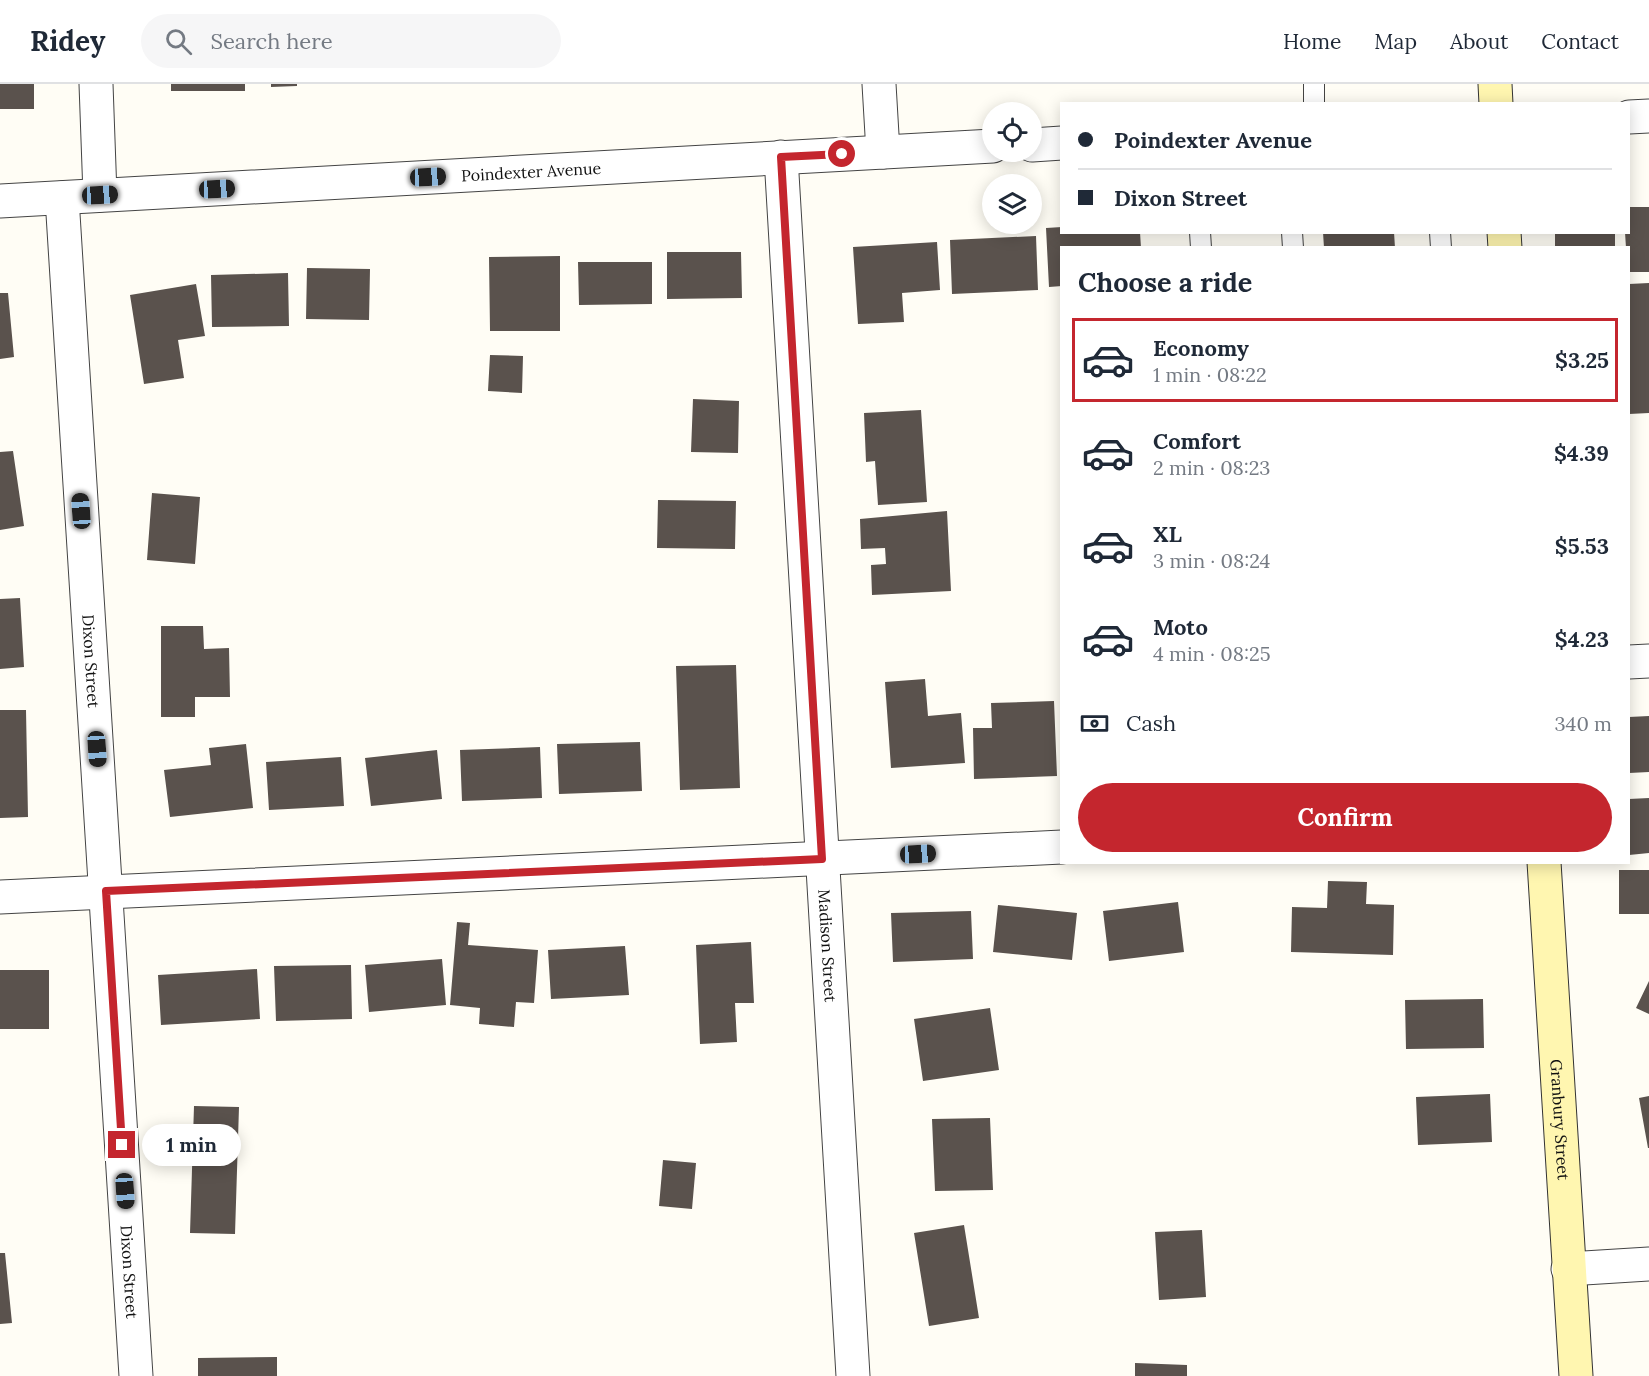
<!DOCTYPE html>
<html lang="en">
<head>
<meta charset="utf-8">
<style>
	:root { --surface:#fff; --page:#f6f6f7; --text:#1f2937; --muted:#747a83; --line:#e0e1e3; --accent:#c4262e }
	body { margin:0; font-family:Lora,serif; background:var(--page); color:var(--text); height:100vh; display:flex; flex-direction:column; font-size:22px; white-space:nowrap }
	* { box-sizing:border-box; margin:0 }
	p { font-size:20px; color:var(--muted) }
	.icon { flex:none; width:33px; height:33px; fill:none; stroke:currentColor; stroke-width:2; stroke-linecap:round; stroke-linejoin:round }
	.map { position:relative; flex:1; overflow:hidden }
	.sheet { position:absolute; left:1060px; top:162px; width:570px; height:618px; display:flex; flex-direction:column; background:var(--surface); border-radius:0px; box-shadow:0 3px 15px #0003 }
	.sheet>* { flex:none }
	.banner { position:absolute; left:1060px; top:18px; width:570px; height:132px; border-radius:0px; box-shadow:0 3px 15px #0003; display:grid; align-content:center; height:132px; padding:0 18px; background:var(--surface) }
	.fabs { position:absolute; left:982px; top:18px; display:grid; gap:12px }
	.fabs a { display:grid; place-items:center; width:60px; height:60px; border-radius:50%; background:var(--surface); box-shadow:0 3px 15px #0003; font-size:30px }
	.end { position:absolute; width:27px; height:27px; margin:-14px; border:8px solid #c4262e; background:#fff; box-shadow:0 0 0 3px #fff }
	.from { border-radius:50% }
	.bubble { position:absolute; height:42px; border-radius:21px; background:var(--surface); box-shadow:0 3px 15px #0003; font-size:20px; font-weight:700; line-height:42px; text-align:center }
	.car { position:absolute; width:18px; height:36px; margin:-18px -9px; border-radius:8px; box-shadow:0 0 4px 2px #0007; background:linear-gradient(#222 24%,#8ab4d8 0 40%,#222 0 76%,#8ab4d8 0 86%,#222 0) }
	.banner b { display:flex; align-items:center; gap:21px; height:57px; font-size:22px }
	.banner b+b { border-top:2px solid var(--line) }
	.banner i { width:15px; height:15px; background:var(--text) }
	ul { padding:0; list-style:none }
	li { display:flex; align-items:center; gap:18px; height:84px; margin:0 12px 9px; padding:0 6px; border:3px solid transparent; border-radius:0px }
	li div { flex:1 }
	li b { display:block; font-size:22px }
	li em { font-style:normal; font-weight:700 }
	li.current { border-color:var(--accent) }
	li>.icon { width:54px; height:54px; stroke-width:1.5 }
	h2 { padding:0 18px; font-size:27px; line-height:72px }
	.pay { display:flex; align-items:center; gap:15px; height:66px; padding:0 18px; font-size:22px }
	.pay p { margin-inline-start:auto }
	.action { display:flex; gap:12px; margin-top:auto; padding:12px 18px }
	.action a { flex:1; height:69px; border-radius:36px; background:var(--accent); color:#fff; font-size:24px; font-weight:700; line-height:69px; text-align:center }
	header { display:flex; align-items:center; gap:36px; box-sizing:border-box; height:84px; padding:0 30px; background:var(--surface); border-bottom:2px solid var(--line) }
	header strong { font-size:28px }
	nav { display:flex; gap:33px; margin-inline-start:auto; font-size:21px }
	.search { width:420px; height:54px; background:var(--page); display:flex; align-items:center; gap:15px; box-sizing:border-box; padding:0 21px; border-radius:33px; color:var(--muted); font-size:22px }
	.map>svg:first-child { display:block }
	.building { fill:#5a524d }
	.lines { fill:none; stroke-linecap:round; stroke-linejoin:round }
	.lane-casing { stroke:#444; stroke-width:22 }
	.street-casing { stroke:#444; stroke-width:35 }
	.secondary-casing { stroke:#333; stroke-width:35 }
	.lane { stroke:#fff; stroke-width:20 }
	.street { stroke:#fff; stroke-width:33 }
	.secondary { stroke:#fff6b0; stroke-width:33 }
	.route { stroke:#c4262e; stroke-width:8 }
	.labels { text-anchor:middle; stroke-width:6; stroke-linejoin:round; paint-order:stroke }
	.street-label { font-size:16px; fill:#111; stroke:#fff }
</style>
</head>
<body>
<header>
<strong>Ridey</strong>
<div class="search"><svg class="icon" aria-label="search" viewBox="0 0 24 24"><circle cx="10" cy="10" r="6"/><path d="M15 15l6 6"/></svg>Search here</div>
<nav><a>Home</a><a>Map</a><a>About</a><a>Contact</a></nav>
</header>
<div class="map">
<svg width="1649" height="1292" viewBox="0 0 1649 1292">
	<rect width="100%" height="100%" fill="#fffdf5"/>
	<path class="building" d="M0,0H34V25H0Z
		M171,0H245V7H171Z
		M271,0H297V2L271,3Z
		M1629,123H1649V188H1629V164H1626L1625,148H1629Z
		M1062,143V148H1140L1141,164H1062V202L1049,203L1046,144Z
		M1323,148H1394L1395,164H1324Z
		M1555,148H1615V164H1555Z
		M1036,152L1038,206L952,210L950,156Z
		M937,158L940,206L902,209L904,238L858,240L853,163Z
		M667,168H741L742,214L667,215Z
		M560,172V247H490L489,173Z
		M578,178H652V220L579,221Z
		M307,184L370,185L369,236L306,235Z
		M288,189L289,242L212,243L211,191Z
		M1649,199V329L1629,330V200Z
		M196,200L205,252L178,256L184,294L144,300L130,211Z
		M0,209H8L14,273L0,275Z
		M490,271L523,272L522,309L488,307Z
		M693,315L739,317L738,369L691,368Z
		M921,326L927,418L878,421L875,377L866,378L864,329Z
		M13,367L24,442L0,446V368Z
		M152,409L200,413L195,480L147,476Z
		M658,416L736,417L735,465L657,464Z
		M947,427L951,507L872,511L871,481L886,480L885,464L861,465L860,435Z
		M20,514L24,583L0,585V515Z
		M161,542H203L204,565L229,564L230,613H195V633H161Z
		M736,581L740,704L680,706L676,582Z
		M925,595L928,632L961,629L965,679L891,684L885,598Z
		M1054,617L1057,692L974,695L973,644H992L991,619Z
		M0,626H26L28,733L0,734Z
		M1649,632V688L1629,689V633Z
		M640,658L642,707L559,710L557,660Z
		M246,660L253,724L170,733L164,686L211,681L209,664Z
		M540,663L542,714L462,717L460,666Z
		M437,666L442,715L371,722L365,674Z
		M341,673L344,722L269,726L266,678Z
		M1649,714V769L1629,771V715Z
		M1619,786H1649V830H1619Z
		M1328,797L1367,798L1366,820L1394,821L1393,871L1291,868L1292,823L1327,824Z
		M1178,818L1184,868L1109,877L1103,827Z
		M998,821L1077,829L1072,876L993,868Z
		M971,827L973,875L893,878L891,829Z
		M457,838L470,839L468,861L538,866L534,919L516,918L514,943L479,940L480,924L450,921Z
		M751,858L754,919H735L737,958L700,960L696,861Z
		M625,862L629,911L551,915L548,866Z
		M442,875L446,921L369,928L365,881Z
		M351,881L352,935L276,937L274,882Z
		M257,885L260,935L161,941L158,891Z
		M0,886H49V945H0Z
		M1649,897V930L1636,924Z
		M1483,915L1484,964L1406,965L1405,916Z
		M990,924L999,986L923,997L914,935Z
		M1490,1010L1492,1058L1418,1061L1416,1013Z
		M1649,1012V1064H1648L1639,1014Z
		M194,1022L239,1023L235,1150L190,1149Z
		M990,1034L993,1106L935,1107L932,1035Z
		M663,1076L696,1079L692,1125L659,1122Z
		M964,1141L979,1234L929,1242L914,1149Z
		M1202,1146L1206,1213L1159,1216L1155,1148Z
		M0,1169H5L12,1239L0,1240Z
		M277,1273V1292H198V1274Z
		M1135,1279L1187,1281V1292H1135Z"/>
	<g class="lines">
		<g class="lane-casing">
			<path id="lane" d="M1314,0V20
				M1200,148L1201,164
				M1292,148L1293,164
				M1440,148L1441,164"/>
		</g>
		<g class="street-casing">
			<g id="street">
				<path d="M96,0L100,111"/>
				<path d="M879,0L883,68"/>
				<path d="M1629,33L1649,32"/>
				<path d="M1032,61L1062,59"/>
				<path id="s1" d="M781,73L853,1292"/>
				<path id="s2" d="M62,114L136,1292"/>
				<path id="s3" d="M0,117L993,62"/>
				<path d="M1629,578L1649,577"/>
				<path d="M0,813L1062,763"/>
				<path d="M1568,1185L1649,1180"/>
			</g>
		</g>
		<g class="secondary-casing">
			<g id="secondary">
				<path d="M1495,0L1496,20"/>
				<path d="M1504,148L1505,164"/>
				<path id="s4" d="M1544,778L1576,1292"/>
			</g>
		</g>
		<use href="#lane" class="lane"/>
		<use href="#street" class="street"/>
		<use href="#secondary" class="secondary"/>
	</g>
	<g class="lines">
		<path class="route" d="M122,1061L106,807L822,775L781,73L842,70"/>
	</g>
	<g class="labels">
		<g class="street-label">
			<text dy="6" stroke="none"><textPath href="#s3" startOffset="532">Poindexter Avenue</textPath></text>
			<text dy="6" stroke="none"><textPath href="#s2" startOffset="464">Dixon Street</textPath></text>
			<text dy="6" stroke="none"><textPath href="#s1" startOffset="790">Madison Street</textPath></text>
			<text dy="6" stroke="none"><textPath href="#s4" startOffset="258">Granbury Street</textPath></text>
			<text dy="6" stroke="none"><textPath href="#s2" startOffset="1076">Dixon Street</textPath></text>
		</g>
	</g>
</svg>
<div class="fabs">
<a><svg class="icon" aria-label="locate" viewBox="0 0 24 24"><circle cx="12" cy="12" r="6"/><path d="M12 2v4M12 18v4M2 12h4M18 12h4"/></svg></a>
<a><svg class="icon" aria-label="layers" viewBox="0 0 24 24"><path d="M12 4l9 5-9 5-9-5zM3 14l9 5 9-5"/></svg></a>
</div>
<i class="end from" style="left:842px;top:70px"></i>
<i class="end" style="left:122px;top:1061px"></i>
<div class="bubble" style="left:142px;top:1040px;width:99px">1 min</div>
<i class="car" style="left:428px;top:93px;rotate:87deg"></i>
<i class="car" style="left:217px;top:105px;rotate:87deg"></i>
<i class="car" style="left:100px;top:111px;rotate:87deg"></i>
<i class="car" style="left:81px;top:427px;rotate:356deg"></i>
<i class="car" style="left:97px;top:665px;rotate:176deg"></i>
<i class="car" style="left:918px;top:770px;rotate:87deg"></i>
<i class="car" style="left:125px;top:1107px;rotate:176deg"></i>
<div class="banner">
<b><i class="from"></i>Poindexter Avenue</b>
<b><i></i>Dixon Street</b>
</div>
<section class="sheet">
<h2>Choose a ride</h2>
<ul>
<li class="current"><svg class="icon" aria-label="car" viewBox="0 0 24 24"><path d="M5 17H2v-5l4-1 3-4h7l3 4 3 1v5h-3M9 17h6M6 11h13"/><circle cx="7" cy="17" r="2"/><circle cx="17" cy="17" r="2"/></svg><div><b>Economy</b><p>1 min · 08:22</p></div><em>$3.25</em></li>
<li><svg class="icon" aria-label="car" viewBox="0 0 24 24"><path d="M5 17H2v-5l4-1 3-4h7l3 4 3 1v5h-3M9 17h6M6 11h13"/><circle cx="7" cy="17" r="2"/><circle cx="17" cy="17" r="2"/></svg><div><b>Comfort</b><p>2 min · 08:23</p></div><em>$4.39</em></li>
<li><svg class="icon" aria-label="car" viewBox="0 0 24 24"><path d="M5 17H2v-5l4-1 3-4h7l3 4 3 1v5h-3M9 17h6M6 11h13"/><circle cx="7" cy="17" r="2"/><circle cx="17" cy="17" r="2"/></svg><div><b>XL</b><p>3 min · 08:24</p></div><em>$5.53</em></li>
<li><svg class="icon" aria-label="car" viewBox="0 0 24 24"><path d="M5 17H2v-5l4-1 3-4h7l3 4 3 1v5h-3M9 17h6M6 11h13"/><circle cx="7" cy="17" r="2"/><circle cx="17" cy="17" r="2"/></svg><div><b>Moto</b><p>4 min · 08:25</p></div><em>$4.23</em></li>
</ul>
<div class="pay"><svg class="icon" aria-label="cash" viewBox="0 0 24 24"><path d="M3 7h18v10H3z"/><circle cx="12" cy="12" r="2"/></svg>Cash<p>340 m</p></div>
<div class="action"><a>Confirm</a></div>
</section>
</div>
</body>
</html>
